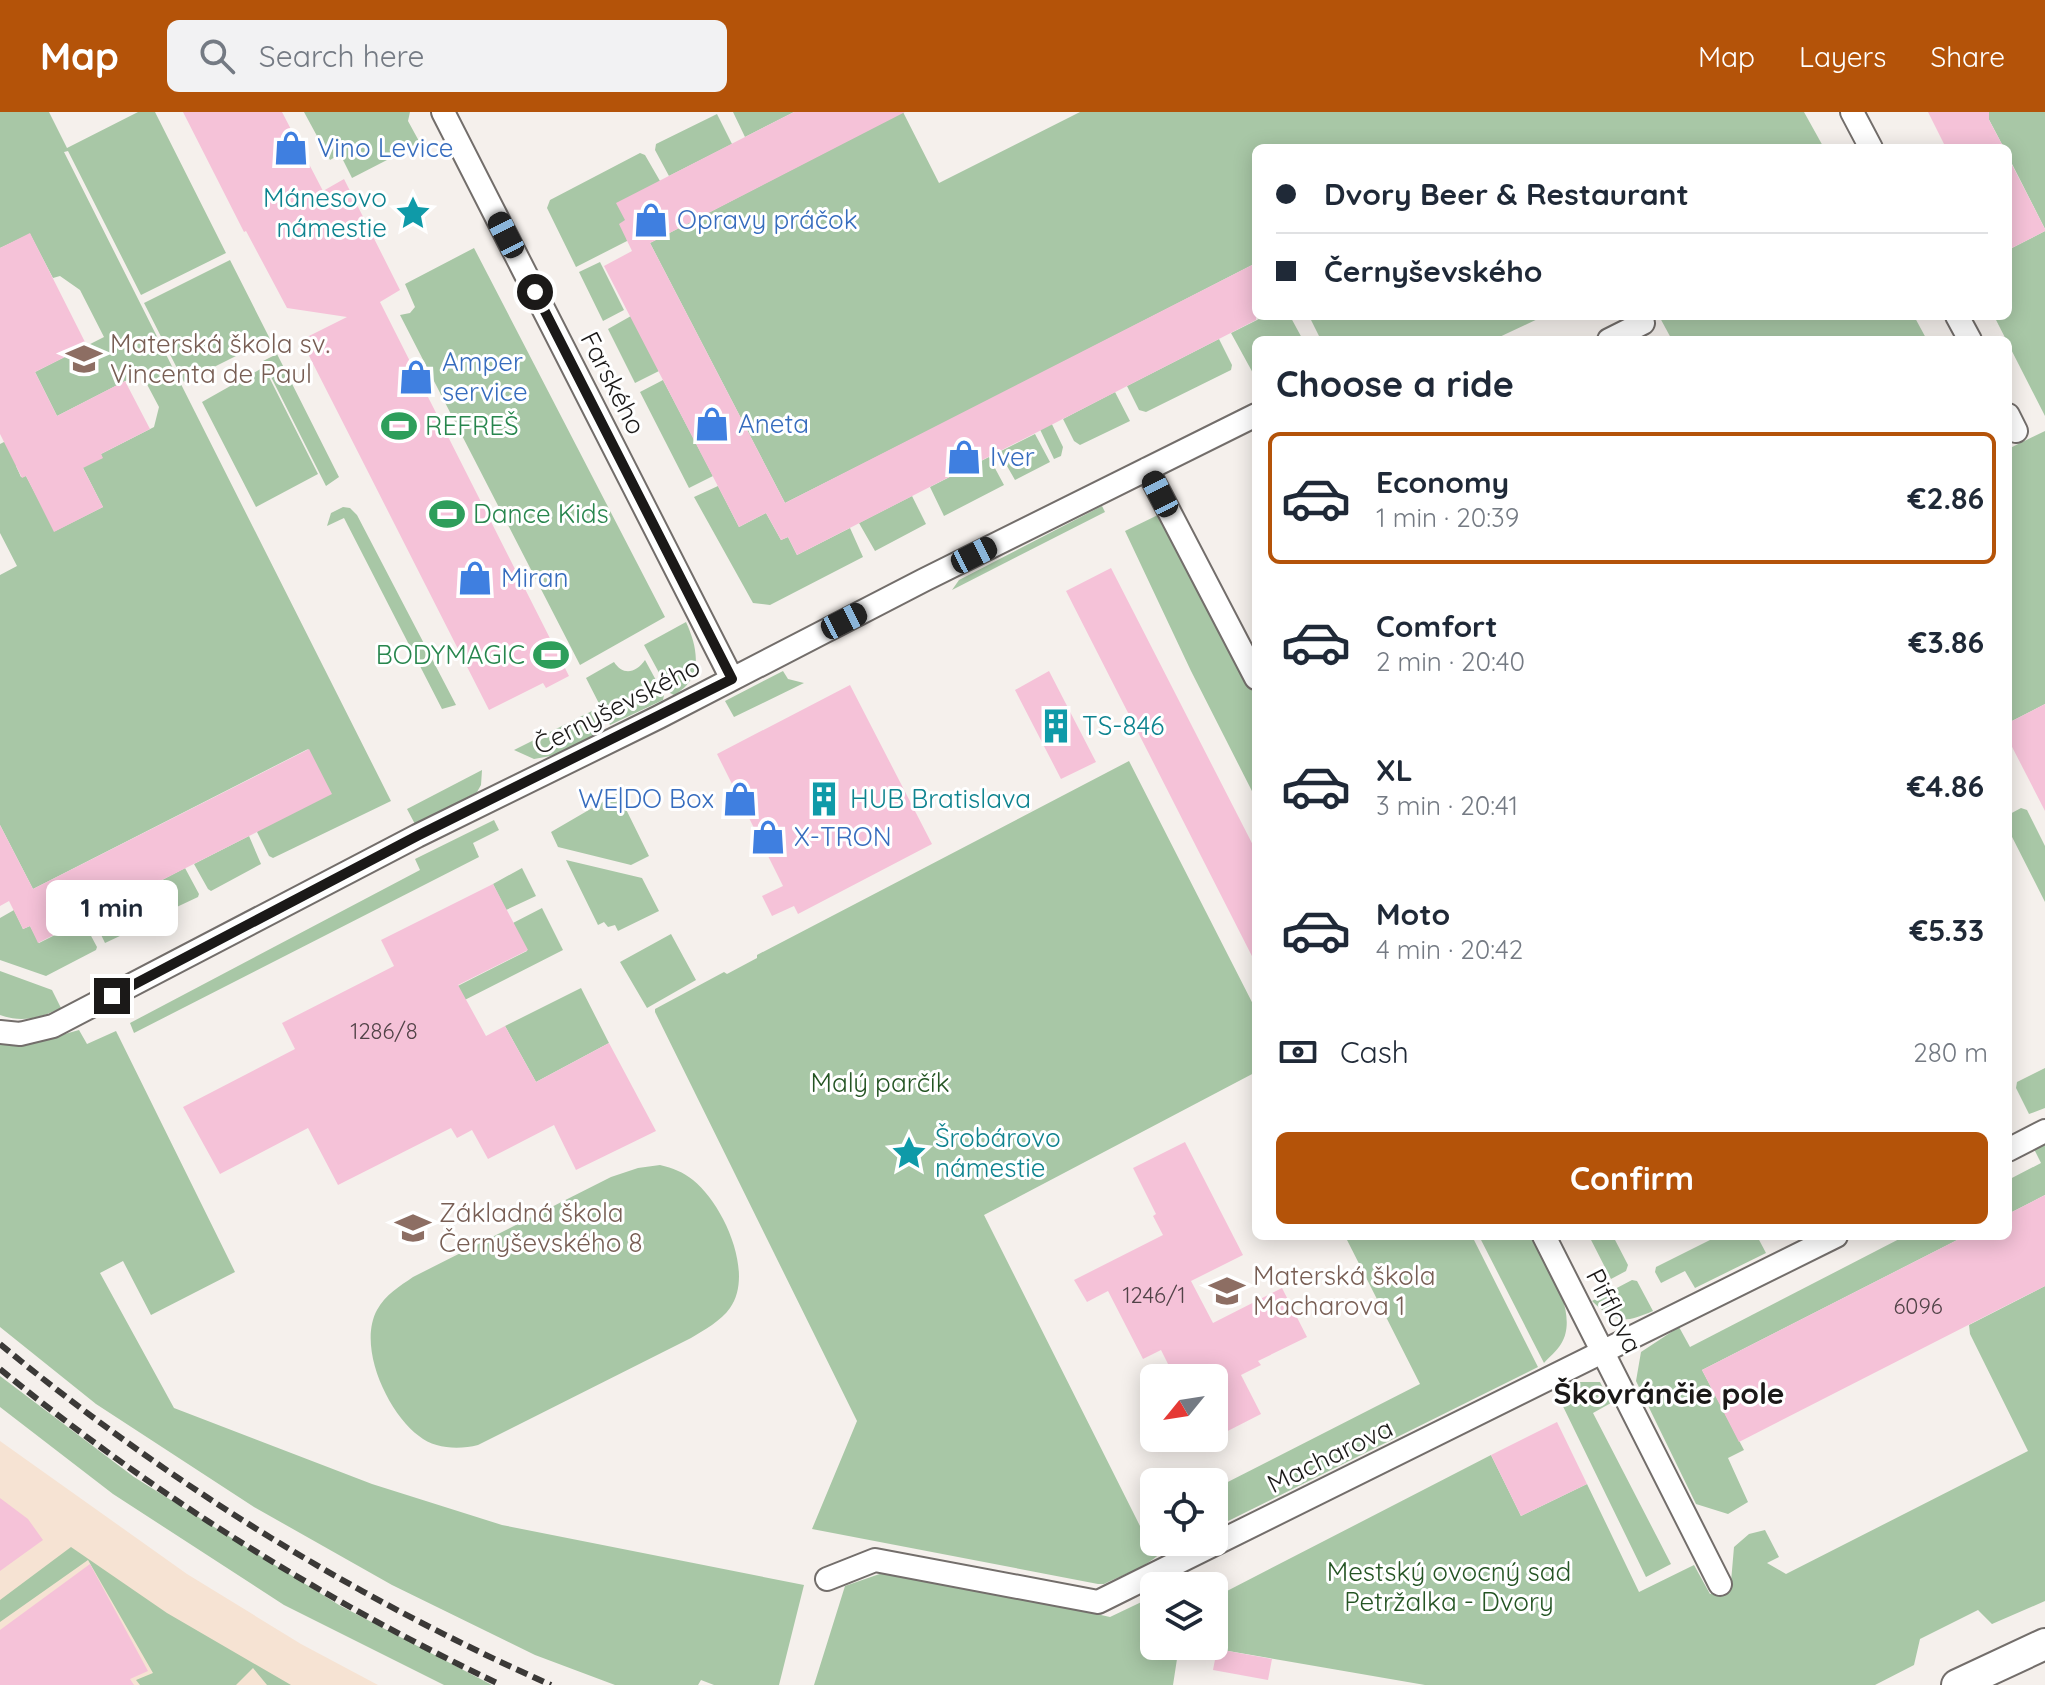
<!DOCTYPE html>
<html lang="en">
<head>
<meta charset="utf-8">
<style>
	:root { --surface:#fff; --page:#f2f2f3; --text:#1f2937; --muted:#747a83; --line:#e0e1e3; --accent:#b45309 }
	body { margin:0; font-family:Quicksand,sans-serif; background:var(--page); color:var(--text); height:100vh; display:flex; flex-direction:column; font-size:30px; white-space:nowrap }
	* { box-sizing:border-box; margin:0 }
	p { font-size:26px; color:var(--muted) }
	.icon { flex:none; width:44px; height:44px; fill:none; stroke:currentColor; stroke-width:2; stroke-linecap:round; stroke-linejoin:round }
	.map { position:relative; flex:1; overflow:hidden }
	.drawer { position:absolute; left:1252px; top:224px; width:760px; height:904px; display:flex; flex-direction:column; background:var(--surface); border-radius:12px; box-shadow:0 4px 20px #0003 }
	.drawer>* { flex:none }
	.guide { position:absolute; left:1252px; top:32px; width:760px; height:176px; border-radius:12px; box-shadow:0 4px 20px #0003; display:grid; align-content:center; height:176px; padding:0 24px; background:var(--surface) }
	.needle { width:52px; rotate:240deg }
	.controls { position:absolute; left:1140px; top:1252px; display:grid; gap:16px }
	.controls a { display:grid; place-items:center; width:88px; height:88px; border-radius:12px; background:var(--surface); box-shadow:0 4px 20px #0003; font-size:40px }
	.end { position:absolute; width:36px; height:36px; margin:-18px; border:10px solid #1b1918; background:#fff; box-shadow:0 0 0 4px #fff }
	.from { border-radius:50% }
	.bubble { position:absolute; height:56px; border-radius:12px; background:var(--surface); box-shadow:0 4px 20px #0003; font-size:26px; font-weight:800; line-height:56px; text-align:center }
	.car { position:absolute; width:24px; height:48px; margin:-24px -12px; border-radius:10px; box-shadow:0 0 6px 2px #0007; background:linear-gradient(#222 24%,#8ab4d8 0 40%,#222 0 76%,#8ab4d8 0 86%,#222 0) }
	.guide b { display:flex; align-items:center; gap:28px; height:76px; font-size:30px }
	.guide b+b { border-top:2px solid var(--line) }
	.guide i { width:20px; height:20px; background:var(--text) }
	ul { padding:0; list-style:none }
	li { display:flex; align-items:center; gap:24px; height:132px; margin:0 16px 12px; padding:0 8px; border:4px solid transparent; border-radius:12px }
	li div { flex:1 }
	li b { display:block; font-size:30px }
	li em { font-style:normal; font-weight:800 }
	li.active { border-color:var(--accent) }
	li>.icon { width:72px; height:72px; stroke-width:1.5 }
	h2 { padding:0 24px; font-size:36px; line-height:96px }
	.pay { display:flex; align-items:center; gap:20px; height:88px; padding:0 24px; font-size:30px }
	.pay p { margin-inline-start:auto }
	.cta { display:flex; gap:16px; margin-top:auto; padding:16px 24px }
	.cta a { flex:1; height:92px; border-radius:12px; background:var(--accent); color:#fff; font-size:32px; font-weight:800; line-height:92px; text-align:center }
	header { display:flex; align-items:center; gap:48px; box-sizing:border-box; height:112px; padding:0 40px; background:var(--accent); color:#fff }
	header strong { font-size:38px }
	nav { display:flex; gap:44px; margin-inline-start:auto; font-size:28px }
	.search { width:560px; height:72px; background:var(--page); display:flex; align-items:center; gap:20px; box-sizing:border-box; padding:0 28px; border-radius:12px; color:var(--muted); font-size:30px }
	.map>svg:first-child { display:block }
	.commercial { fill:#f6e3d3 }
	.green { fill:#a8c7a6 }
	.building { fill:#f5c2d8 }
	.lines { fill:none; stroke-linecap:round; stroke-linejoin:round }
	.minor-casing { stroke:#736e6b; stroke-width:26 }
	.secondary-casing { stroke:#736e6b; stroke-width:34 }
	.minor { stroke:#fff; stroke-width:22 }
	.secondary { stroke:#fff; stroke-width:30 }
	.rail { stroke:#3b3937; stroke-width:6; stroke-dasharray:12 6; stroke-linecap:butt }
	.route { stroke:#1b1918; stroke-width:10 }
	.labels { text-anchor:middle; stroke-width:6; stroke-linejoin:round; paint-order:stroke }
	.number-label { font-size:22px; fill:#524348 }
	.shop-label { font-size:26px; fill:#366cbe; stroke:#fff; text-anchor:start }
	.culture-label { font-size:26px; fill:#0d838f; stroke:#fff; text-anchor:start }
	.education-label { font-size:26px; fill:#785e54; stroke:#fff; text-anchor:start }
	.street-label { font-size:26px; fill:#1b1918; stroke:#fff }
	.leisure-label { font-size:26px; fill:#27864d; stroke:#fff; text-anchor:start }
	.park-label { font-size:26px; fill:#255524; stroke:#fff }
	.quarter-label { font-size:30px; font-weight:bold; fill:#1b1918; stroke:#fff }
</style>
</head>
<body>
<header>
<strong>Map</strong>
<div class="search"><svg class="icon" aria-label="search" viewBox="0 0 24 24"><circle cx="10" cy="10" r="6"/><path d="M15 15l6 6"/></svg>Search here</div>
<nav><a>Map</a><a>Layers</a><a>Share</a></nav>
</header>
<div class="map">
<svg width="2045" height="1573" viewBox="0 0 2045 1573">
	<rect width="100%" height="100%" fill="#f5f0ec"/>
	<path class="commercial" d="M0,1329L187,1462L301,1532L378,1573H0Z"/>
	<path class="green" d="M0,0H49L67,36L138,0H155L226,141L141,183L68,39L64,40L391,689L273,746L269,744L257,720L308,637L33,777L0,713V463L17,454L0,421V332L8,328L20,352L16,354L21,365L26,364L55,419L103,395L81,352L102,346L101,342L154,315L159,295L141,261L57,304L35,260L104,225L80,178L60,164L53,166L30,122L0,136Z
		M304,0H410L408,9L420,31L352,66L342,46L335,45L330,48Z
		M733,0H794L745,25Z
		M903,0L939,71L1080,0H1804L1824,36H1256V151L1030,267L1063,335L1061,344L1054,347L1019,273L785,391L650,131Z
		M1985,0H2045V117L2008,44V36H2004Z
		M717,2L732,32L669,64L655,38L656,32Z
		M640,41L645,43L660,69L625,108L627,129L576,155L547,96L550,88Z
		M2045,119V304L1994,204H2008V138Z
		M474,136L665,505L580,553L400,203L410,201L415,195L405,172Z
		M230,148L270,227L184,270L144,191Z
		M600,150L624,198L603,209L579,160Z
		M631,204L659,259L635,271L608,217Z
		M1265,204H1290L1303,228H1256V262L1254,263L1231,221Z
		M1309,204H1544L1493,228H1321Z
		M1659,204H1914L1927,228H1672Z
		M1219,227L1232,253L1231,258L1146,300L1139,298L1127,274Z
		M277,242L339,365L326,374L263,249Z
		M264,255L318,362L256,395L202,290Z
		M663,268L713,364L689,376L640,280Z
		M1115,280L1130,309L1080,333L1074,329L1063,307Z
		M2045,319V592L2008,611V337Z
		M1035,322L1050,350L1015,368L999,340Z
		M989,345L1004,373L944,404L930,375Z
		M718,374L739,415L766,401L781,428L788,425L797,443L850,416L863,445L770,493L753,491L694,385Z
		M912,384L926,412L875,439L859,411Z
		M1102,394L1105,400L952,478L959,468Z
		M343,395L350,396L357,403L456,593L442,597L344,406L327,414L331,401Z
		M1160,402L1256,586V687L1191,559L1125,419Z
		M686,510C698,536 704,567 674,583L670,581L644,533Z
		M645,548L664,583L663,588L610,613L586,566L614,550C623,564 636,561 645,548Z
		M783,559L788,567L804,571L734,605L725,589Z
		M594,598L603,619L556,643L534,647L514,638Z
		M1129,649L1256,898V960L984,1103L1140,1414L1154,1408V1430H1169C1157,1452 1126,1461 1104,1472H1098L812,1417L857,1309L655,900V897L724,860L727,862L757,846V843Z
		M482,658L481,673L477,680L416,714L407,697Z
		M618,681L649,744L631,753L558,735L551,720Z
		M2021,696L2027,698L2045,734V790L2008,717V703Z
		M494,708L499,718L473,731L479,745L134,921L130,911L420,758L415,747Z
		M249,724L261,752L211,779L208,777L194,752Z
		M566,748L642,766L659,799L618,819L615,813L608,815L604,810L598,813Z
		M185,756L199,782L198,785L164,801L149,775Z
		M522,756L536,784L506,798L493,772Z
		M143,777L156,807L105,831L92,804Z
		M542,796L563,838L445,898L438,884L527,839L513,811Z
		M14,798L23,817L30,814L39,831L83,809L97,835L96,838L46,864L0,848V806Z
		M671,822L696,868L647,896L620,850Z
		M0,859L52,878L61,896C40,906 22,911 0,903Z
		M581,876L609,931L536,970L505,914Z
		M79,918L87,932L116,919L235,1160L151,1203L123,1149L100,1161L174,1296L372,1372L502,1413L804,1473L779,1573H714L701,1568L698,1573H615L535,1543L392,1473L254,1395L96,1292L0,1215V929L33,931Z
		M2045,956V996L2029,1002L2016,976L2017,970Z
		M2045,1029V1083L2008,1102V1068L2041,1051L2032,1033Z
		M660,1053C673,1056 683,1060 693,1068C723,1092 755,1161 730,1196C721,1209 704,1218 691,1226L478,1333C459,1338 435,1337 419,1324C388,1301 357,1235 377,1198C385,1183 400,1174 413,1165L611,1065L638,1056Z
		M1345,1124H1472L1538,1255L1214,1416V1377L1420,1272Z
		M1479,1124H1533C1547,1150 1580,1203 1561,1232C1557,1239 1549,1245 1544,1251Z
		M1589,1124H1613L1628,1153L1626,1159L1611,1167Z
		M1718,1124H1757L1766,1141L1695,1176L1685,1159L1661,1171L1655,1160L1656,1155Z
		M1905,1124H1965L1702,1258L1744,1338L1728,1346L1748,1390L1728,1402L1696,1392L1636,1269L1641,1240L1679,1215L1690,1235Z
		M1632,1168L1637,1169L1653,1199C1623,1212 1615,1211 1592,1189Z
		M2045,1174V1489L1992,1512L1978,1498L1920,1527L1914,1553L1875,1573H1425L1211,1536L1214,1534V1525L1227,1479L1491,1343L1521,1404L1587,1372L1639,1480L1694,1453L1710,1482L1731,1470L1734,1435L1749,1422L1765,1418L1779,1445L1767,1451L1786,1462L2028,1339L1970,1222L1969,1213Z
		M0,1264L134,1365L339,1493L492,1573H444L284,1493L113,1382L0,1295Z
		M1572,1270H1600L1611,1291L1593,1301L1671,1452L1646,1465L1556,1280Z
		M71,1435L167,1501L291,1573H267L253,1556L236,1573H140L136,1568L153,1561L88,1448L0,1510V1488Z
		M894,1457L1110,1505L1154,1484V1534H1179L1173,1573H814L845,1474Z"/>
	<path class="building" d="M183,0H282L323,79L344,67L400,178L380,190L569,564L546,576L543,571L489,598L301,228L347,205L287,196L246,119L244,120Z
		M794,0H905L650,131L785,391L1256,151V208L797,443L788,425L781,428L766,401L739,415L604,154L632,139L619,112L625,108L616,91Z
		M1928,0H1989V8L2004,36H1946Z
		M2008,45L2045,117V119L2008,138Z
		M30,121L87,234L35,260L57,304L125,269L150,317L101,342L103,346L83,356L103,395L54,420L26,364L22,366L0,322V136Z
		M1111,456L1256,739V852L1066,479Z
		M1049,559L1096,650L1061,667L1015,578Z
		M850,573L932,732L798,802L794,794L772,804L762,784L783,774L717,642Z
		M2045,592V699L2008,627V611Z
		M309,637L332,682L85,807L38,831L30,814L23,817L9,789L0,794V713L33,777Z
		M493,772L528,838L458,873L486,924L505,914L536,970L609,931L656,1019L576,1058L554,1013L488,1047L472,1018L457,1026L451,1016L338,1073L308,1016L220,1062L183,995L295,937L282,911L394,854L381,828Z
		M1185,1030L1243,1143L1191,1169L1213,1211L1282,1176L1307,1225L1258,1249L1261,1253L1241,1263L1261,1302L1214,1326V1266H1175L1161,1238L1143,1247L1108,1179L1087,1190L1074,1168L1163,1123L1153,1104L1156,1102L1133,1056Z
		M2045,1083V1174L1739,1330L1702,1258L1965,1124H2008V1102Z
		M1557,1310L1587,1372L1521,1404L1491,1343Z
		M0,1386L28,1407L43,1428L0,1459Z
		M90,1452L148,1559L130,1567L134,1573H0V1518Z
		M1217,1537L1272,1547L1268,1568L1213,1558Z"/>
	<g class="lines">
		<g class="minor-casing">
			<path id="minor" d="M443,0L732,567
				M1852,0L1871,36
				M1957,204L1970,228
				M1609,228L1643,211
				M2008,303L2016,319
				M1147,357L1256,566
				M0,920L20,922L53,914L417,724L659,605L924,468L1256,303
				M2008,1038L2045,1019
				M1544,1124L1720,1472
				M827,1467L875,1448L1098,1490L1836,1124"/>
		</g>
		<g class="secondary-casing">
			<path id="secondary" d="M1957,1573L2045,1532"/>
		</g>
		<use href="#minor" class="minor"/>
		<use href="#secondary" class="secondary"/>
		<path class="rail" d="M0,1232C166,1370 353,1485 551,1573
			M0,1257C153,1383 323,1488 501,1573"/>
	</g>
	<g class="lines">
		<path class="route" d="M112,884L417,724L732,567L535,180"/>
	</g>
	<defs>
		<g id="shop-bare" transform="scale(2.76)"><path d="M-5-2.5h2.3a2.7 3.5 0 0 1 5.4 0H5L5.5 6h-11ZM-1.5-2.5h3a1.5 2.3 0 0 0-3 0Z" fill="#3f7fe0" stroke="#fff" stroke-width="2.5" paint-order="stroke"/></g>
		<g id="sight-bare" transform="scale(2.76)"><path d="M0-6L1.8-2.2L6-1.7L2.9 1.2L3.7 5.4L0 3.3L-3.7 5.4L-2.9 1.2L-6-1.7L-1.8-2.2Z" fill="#0f9aa8" stroke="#fff" stroke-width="2.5" paint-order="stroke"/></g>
		<g id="school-bare" transform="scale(2.76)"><path d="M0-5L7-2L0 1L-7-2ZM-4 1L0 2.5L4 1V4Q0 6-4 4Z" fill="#8d6e63" stroke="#fff" stroke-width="2.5" paint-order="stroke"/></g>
		<g id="stadium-bare" transform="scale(2.76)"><path d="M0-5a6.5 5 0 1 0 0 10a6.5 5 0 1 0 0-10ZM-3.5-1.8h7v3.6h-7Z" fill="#2e9e5b" stroke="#fff" stroke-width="2.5" paint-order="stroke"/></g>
		<g id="building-bare" transform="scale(2.76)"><path d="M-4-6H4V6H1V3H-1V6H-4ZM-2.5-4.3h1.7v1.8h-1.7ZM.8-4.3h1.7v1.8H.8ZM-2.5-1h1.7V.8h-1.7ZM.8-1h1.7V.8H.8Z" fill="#0f9aa8" stroke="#fff" stroke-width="2.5" paint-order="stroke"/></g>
	</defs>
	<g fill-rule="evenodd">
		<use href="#shop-bare" x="291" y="36"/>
		<use href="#sight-bare" x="413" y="101"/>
		<use href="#shop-bare" x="651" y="108"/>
		<use href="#school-bare" x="84" y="247"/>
		<use href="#shop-bare" x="416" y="265"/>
		<use href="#shop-bare" x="712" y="312"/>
		<use href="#stadium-bare" x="399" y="314"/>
		<use href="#shop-bare" x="964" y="345"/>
		<use href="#stadium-bare" x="447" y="402"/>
		<use href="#shop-bare" x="475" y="466"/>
		<use href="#stadium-bare" x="551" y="543"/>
		<use href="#building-bare" x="1056" y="614"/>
		<use href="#shop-bare" x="740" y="687"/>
		<use href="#building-bare" x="824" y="687"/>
		<use href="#shop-bare" x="768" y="725"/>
		<use href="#sight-bare" x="909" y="1041"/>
		<use href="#school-bare" x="413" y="1116"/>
		<use href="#school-bare" x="1227" y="1179"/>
	</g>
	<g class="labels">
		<g class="number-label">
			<text x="384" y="927">1286/8</text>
			<text x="1154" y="1191">1246/1</text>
			<text x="1918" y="1202">6096</text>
		</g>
		<g class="shop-label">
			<text x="317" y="45">Vino Levice</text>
			<text x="677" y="117">Opravy práčok</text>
			<text x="442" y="259">Amper<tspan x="442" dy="30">service</tspan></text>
			<text x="738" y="321">Aneta</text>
			<text x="990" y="354">Iver</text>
			<text x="501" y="475">Miran</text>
			<text x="714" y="696" text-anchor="end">WE|DO Box</text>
			<text x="794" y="734">X-TRON</text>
		</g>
		<g class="culture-label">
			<text x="387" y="95" text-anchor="end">Mánesovo<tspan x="387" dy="30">námestie</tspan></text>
			<text x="1082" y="623">TS-846</text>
			<text x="850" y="696">HUB Bratislava</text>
			<text x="935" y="1035">Šrobárovo<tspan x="935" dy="30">námestie</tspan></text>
		</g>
		<g class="education-label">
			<text x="110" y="241">Materská škola sv.<tspan x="110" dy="30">Vincenta de Paul</tspan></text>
			<text x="439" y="1110">Základná škola<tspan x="439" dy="30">Černyševského 8</tspan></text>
			<text x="1253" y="1173">Materská škola<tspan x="1253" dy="30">Macharova 1</tspan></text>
		</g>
		<g class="street-label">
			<text transform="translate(613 271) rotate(63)" y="9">Farského</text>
			<text transform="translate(617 594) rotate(-27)" y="9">Černyševského</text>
			<text transform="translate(1614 1199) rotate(63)" y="9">Pifflova</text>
			<text transform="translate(1330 1344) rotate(-26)" y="9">Macharova</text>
		</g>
		<g class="leisure-label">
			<text x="425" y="323">REFREŠ</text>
			<text x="473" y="411">Dance Kids</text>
			<text x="525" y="552" text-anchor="end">BODYMAGIC</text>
		</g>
		<g class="park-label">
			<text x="880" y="980">Malý parčík</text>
			<text x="1449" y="1469">Mestský ovocný sad<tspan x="1449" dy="30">Petržalka - Dvory</tspan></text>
		</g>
		<g class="quarter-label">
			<text x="1669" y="1292">Škovránčie pole</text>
		</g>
	</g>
</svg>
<div class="controls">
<a><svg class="needle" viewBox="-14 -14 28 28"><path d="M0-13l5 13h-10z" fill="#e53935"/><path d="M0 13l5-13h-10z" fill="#747a83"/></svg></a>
<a><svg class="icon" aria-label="locate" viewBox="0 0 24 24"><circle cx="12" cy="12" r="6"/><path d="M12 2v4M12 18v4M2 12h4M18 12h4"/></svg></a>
<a><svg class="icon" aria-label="layers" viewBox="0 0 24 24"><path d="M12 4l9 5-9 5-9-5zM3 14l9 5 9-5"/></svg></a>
</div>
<i class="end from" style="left:535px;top:180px"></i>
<i class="end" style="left:112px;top:884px"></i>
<div class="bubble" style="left:46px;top:768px;width:132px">1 min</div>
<i class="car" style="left:506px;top:123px;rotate:333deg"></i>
<i class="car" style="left:1160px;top:382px;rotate:333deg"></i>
<i class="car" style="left:974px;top:443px;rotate:63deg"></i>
<i class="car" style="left:844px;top:509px;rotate:63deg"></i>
<div class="guide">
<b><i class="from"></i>Dvory Beer &amp; Restaurant</b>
<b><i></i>Černyševského</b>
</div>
<section class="drawer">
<h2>Choose a ride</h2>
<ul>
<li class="active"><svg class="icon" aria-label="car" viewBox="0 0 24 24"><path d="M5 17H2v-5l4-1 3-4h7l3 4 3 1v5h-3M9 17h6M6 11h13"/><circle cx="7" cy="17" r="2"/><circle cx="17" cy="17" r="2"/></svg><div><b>Economy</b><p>1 min · 20:39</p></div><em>€2.86</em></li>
<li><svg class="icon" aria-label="car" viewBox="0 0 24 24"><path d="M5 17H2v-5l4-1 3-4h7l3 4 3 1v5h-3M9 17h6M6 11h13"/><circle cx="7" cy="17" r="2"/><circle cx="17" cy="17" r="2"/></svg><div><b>Comfort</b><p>2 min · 20:40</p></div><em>€3.86</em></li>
<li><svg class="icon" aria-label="car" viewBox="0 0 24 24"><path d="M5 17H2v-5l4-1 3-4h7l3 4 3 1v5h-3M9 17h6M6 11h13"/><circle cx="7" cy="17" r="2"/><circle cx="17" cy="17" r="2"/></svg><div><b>XL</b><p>3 min · 20:41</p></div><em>€4.86</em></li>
<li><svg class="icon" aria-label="car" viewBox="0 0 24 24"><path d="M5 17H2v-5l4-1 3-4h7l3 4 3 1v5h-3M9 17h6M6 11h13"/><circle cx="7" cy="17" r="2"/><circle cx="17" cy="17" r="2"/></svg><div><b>Moto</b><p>4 min · 20:42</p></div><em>€5.33</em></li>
</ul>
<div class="pay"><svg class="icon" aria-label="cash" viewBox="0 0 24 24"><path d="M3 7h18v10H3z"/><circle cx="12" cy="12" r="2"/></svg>Cash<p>280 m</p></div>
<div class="cta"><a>Confirm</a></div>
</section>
</div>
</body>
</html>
